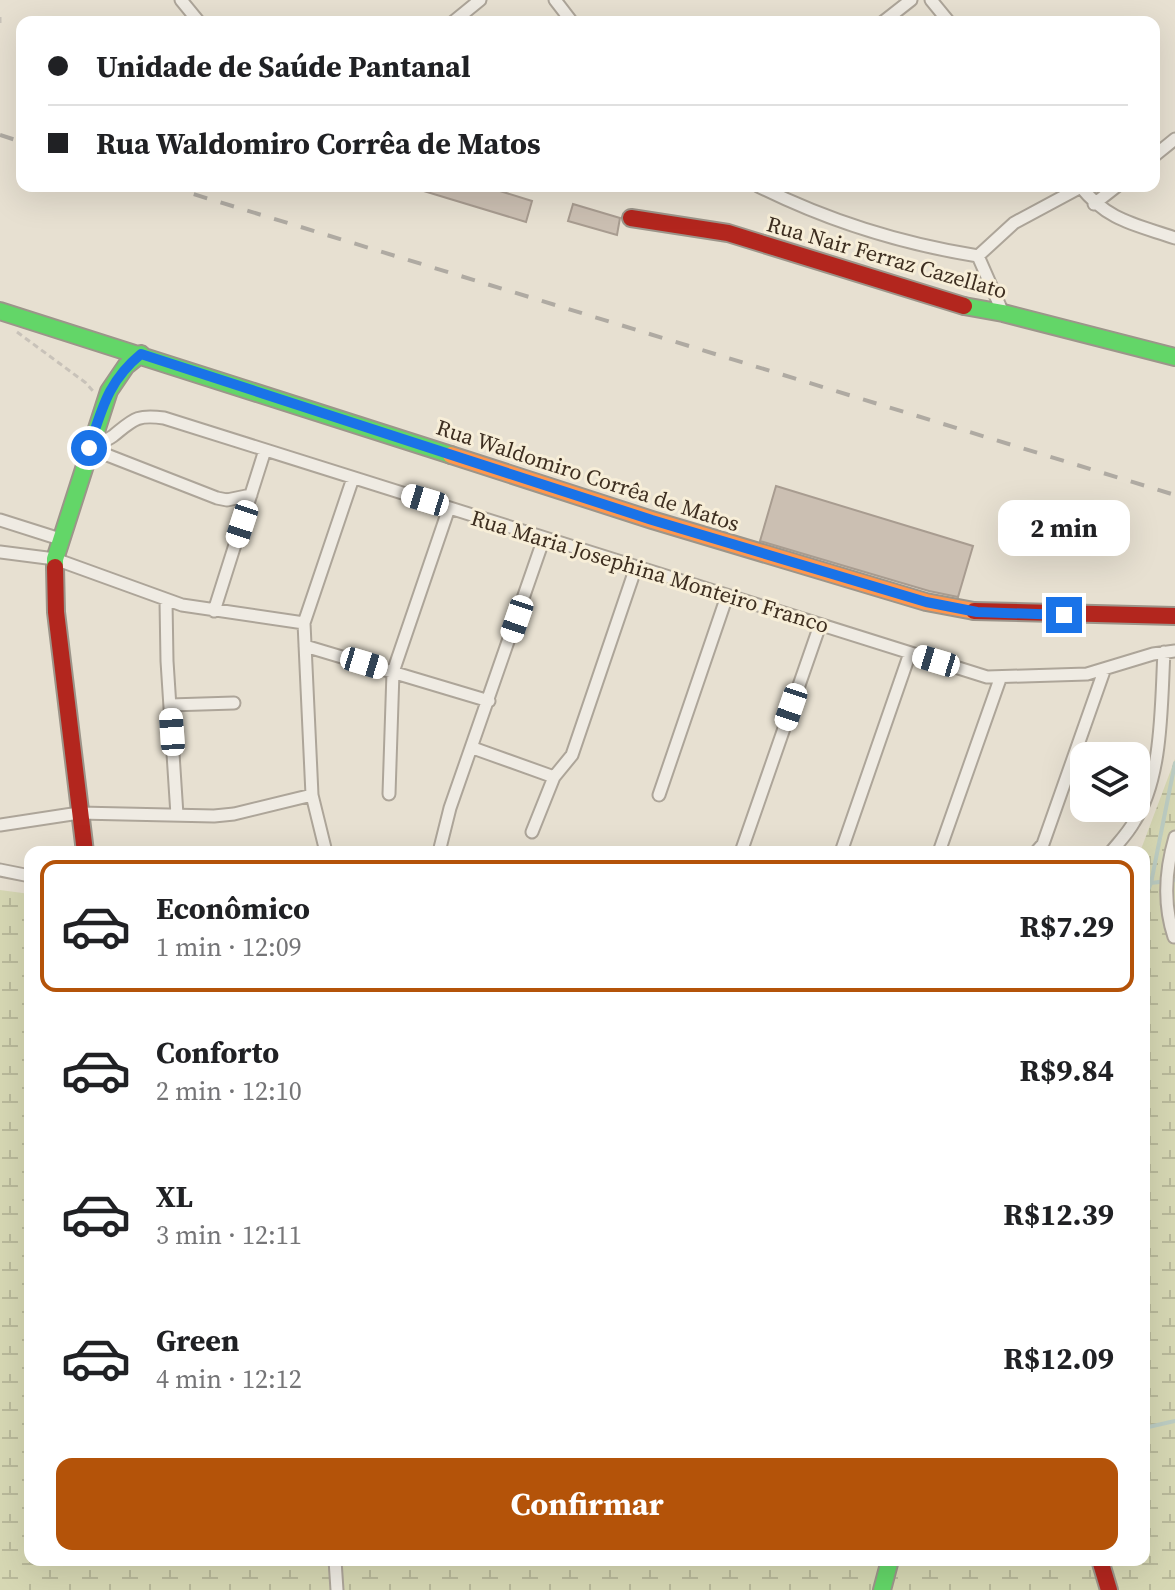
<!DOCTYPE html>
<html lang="pt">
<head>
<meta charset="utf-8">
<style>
	:root { --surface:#fff; --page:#f2f2f2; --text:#202124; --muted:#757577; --line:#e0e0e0; --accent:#b45309 }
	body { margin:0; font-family:"Source Serif 4",serif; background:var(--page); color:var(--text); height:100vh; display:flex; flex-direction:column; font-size:30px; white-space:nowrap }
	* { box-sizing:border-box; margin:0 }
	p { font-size:26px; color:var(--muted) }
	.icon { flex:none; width:44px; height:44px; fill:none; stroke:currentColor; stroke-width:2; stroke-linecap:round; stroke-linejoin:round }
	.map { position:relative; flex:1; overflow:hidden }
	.side { position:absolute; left:24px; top:846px; width:1126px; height:720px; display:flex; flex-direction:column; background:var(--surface); border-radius:16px; box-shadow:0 8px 32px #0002 }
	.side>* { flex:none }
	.guide { position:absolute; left:16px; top:16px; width:1144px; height:176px; border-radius:16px; box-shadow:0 8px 32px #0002; display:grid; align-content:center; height:176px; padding:0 32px; background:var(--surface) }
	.buttons { position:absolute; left:1070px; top:742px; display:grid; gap:16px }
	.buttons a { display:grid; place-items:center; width:80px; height:80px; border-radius:16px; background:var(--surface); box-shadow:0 8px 32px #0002; font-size:40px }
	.end { position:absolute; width:36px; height:36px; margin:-18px; border:10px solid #1a73e8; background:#fff; box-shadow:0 0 0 4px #fff }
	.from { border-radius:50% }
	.bubble { position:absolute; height:56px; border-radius:16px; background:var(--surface); box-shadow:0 8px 32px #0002; font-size:26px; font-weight:700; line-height:56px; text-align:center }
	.car { position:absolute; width:24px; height:48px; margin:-24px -12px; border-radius:10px; box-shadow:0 0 6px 2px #0007; background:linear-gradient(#fff 24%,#345 0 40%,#fff 0 76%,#345 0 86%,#fff 0) }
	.guide b { display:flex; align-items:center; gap:28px; height:76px; font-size:30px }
	.guide b+b { border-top:2px solid var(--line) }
	.guide i { width:20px; height:20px; background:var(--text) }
	ul { padding:14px 0 0; list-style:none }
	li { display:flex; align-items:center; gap:24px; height:132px; margin:0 16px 12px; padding:0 16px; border:4px solid transparent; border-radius:16px }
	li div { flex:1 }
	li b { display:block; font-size:30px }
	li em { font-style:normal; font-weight:700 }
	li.active { border-color:var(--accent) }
	li>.icon { width:72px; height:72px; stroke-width:1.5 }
	.button { display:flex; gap:16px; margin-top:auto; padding:16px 32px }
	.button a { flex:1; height:92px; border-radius:16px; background:var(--accent); color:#fff; font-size:32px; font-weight:700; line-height:92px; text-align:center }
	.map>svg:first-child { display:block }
	.wetland { fill:url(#wetland-marsh) }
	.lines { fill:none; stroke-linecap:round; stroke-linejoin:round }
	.stream { stroke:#bcccc2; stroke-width:4 }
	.building { fill:#cbbfb2; stroke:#a89c90; stroke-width:2 }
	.street-casing { stroke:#ada599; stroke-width:15 }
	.fast-casing { stroke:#9c958a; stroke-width:20 }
	.slow-casing { stroke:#9c958a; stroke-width:20 }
	.jam-casing { stroke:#9c958a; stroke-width:20 }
	.path { stroke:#c8c2b9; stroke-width:3; stroke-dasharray:6 4; stroke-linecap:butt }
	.street { stroke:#efebe3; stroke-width:11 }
	.fast { stroke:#63d668; stroke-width:16 }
	.slow { stroke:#ff974d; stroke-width:16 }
	.jam { stroke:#b3261e; stroke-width:16 }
	.rail { stroke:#afaaa2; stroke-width:4; stroke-dasharray:14 14; stroke-linecap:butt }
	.route { stroke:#1a73e8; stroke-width:10 }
	.labels { text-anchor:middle; stroke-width:6; stroke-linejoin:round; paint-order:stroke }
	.street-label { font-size:22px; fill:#3d2e20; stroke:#f7eed8 }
</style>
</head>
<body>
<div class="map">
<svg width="1175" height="1590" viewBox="0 0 1175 1590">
	<defs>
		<pattern id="wetland-marsh" width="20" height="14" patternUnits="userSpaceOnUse" patternTransform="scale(2)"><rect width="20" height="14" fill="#d6d7b3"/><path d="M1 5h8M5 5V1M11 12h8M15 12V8" fill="none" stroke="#b9b99a"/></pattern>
	</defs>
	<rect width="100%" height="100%" fill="#e7e0d1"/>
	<path class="wetland" d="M1175,759V1590H0V890L30,894V1560H1144V852H1140Z"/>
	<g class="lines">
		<path class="stream" d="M1151,883L1175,880
			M1144,900L1151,883L1175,763
			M1144,1428L1175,1421"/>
	</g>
	<path class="building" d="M417,186H484L532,201L526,222L417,189Z
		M573,204L620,218L617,235L568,221Z
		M776,486L973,546L958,597L929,591L760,541Z"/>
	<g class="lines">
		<g class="street-casing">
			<path id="street" d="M181,0L199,22
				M555,0L572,22
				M931,0L949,22
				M453,22L480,0
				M883,22L911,0
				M1154,156L1175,139
				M758,186C826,220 902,244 978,256
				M1080,186C1108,221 1134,224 1175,238
				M1094,204L1117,186
				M1003,313L978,256L1014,223L1081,187
				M89,448C97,444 106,441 113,436C133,420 136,414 164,418L987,677L1087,674L1153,654L1175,651
				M89,448L217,498L227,500L251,495
				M0,520L60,539
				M0,552L55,559L182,605L304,623
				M166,601L167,661L177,815
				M214,611L265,450
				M305,646L489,701
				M170,705L234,703
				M473,748L554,777
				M389,794L393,672L449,508
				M659,795L727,596
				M0,825L79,813L214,816L234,814L312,795
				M532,832L554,777L572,755L636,567
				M326,852L312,795L304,623L353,478
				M439,852L450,808L544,538
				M741,852L820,625
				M841,852L910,653
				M939,852L1000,679
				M1036,852L1043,844L1104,671
				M1111,852C1119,842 1128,833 1134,822C1163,778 1161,704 1164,652
				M0,870L30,876
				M1174,937C1163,904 1165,871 1175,837
				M335,1560L337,1590"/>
		</g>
		<g class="fast-casing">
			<path id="fast" d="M964,306L1003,313L1175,357
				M0,311L451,455
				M55,567V559L109,391L126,366L141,354
				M882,1590L890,1560"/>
		</g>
		<g class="slow-casing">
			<path id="slow" d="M451,455L652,520L926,602L974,611"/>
		</g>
		<g class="jam-casing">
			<path id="jam" d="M631,218L728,233L964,306
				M55,567L56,612L85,852
				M974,611L1175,616
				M1100,1560L1109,1590"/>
		</g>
		<path class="path" d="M0,17V24
			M17,332L86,383L93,391"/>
		<use href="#street" class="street"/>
		<use href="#fast" class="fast"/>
		<use href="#slow" class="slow"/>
		<use href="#jam" class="jam"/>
		<path class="rail" d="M0,135L22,142
			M167,186L1175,495"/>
	</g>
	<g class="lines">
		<path class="route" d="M89,448C102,409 108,381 141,354L652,520L926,602L977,612L1064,615"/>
	</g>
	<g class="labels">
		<g class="street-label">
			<text transform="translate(887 257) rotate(16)" y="8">Rua Nair Ferraz Cazellato</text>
			<text transform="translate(588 475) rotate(18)" y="8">Rua Waldomiro Corrêa de Matos</text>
			<text transform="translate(650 571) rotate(17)" y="8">Rua Maria Josephina Monteiro Franco</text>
		</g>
	</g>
</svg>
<div class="buttons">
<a><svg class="icon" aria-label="layers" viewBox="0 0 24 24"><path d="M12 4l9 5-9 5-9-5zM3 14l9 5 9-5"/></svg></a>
</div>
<i class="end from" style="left:89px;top:448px"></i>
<i class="end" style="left:1064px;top:615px"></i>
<div class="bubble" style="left:998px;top:500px;width:132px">2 min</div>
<i class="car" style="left:425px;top:500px;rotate:287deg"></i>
<i class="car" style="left:242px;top:524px;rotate:198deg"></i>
<i class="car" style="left:517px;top:619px;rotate:199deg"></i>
<i class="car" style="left:936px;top:661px;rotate:287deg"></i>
<i class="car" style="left:364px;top:663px;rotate:107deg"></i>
<i class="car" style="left:791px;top:707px;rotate:199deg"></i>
<i class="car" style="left:172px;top:732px;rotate:356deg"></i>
<div class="guide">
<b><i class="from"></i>Unidade de Saúde Pantanal</b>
<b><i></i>Rua Waldomiro Corrêa de Matos</b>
</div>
<section class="side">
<ul>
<li class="active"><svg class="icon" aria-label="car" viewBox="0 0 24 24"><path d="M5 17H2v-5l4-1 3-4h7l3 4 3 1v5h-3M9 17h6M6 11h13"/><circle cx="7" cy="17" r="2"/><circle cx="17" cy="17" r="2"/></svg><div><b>Econômico</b><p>1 min · 12:09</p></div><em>R$7.29</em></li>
<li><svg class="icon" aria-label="car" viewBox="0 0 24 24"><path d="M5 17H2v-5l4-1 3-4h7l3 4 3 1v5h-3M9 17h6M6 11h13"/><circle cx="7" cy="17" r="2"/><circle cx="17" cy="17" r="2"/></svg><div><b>Conforto</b><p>2 min · 12:10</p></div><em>R$9.84</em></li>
<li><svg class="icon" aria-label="car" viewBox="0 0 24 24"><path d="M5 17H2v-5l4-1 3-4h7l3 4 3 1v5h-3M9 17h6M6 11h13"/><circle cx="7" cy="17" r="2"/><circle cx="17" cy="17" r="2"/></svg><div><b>XL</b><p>3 min · 12:11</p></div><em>R$12.39</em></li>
<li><svg class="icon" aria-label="car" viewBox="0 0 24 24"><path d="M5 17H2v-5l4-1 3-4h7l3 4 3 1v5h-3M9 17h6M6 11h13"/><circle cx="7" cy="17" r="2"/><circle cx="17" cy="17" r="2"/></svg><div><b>Green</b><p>4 min · 12:12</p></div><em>R$12.09</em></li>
</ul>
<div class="button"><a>Confirmar</a></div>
</section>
</div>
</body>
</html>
